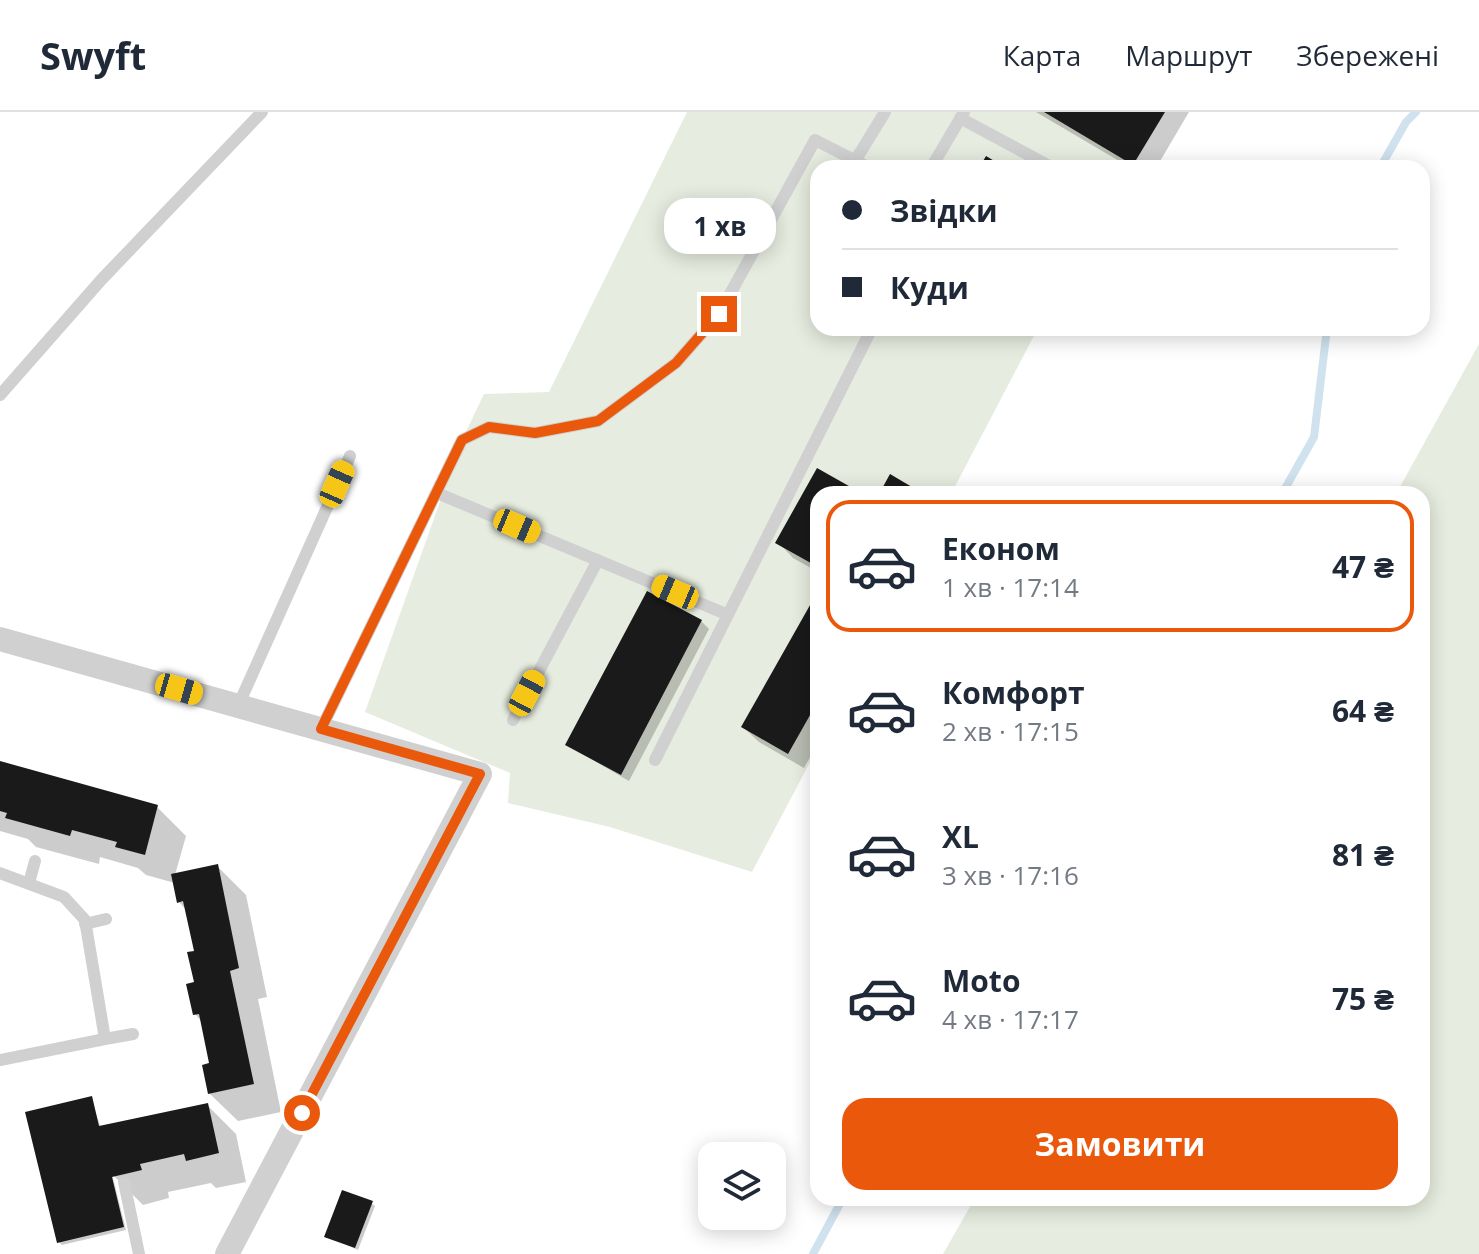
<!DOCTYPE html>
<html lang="uk">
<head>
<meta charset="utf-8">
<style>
	:root { --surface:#fff; --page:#f2f2f3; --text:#1f2937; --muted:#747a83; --line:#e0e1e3; --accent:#ea580c }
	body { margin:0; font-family:"Open Sans",sans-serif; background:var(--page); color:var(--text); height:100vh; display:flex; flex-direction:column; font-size:30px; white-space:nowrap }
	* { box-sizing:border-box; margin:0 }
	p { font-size:26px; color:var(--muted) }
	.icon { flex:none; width:44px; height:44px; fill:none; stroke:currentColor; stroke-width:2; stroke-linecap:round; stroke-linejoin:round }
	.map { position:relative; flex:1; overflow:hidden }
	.sheet { position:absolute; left:810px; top:374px; width:620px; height:720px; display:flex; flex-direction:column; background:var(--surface); border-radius:24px; box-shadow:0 4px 20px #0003 }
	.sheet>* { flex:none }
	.hud { position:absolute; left:810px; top:48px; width:620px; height:176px; border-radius:24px; box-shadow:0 4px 20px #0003; display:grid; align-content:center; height:176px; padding:0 32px; background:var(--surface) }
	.tools { position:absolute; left:698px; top:1030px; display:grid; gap:16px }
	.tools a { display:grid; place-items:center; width:88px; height:88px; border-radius:16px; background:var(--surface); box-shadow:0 4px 20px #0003; font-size:40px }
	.end { position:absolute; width:36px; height:36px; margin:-18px; border:10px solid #ea580c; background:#fff; box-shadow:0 0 0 4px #fff }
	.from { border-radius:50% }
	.bubble { position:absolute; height:56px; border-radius:24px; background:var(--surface); box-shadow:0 4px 20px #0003; font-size:26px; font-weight:700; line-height:56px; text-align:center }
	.car { position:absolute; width:24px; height:48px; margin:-24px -12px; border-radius:10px; box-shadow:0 0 6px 2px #0007; background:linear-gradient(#f5c518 24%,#345 0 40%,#f5c518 0 76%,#345 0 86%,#f5c518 0) }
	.hud b { display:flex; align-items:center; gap:28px; height:76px; font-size:30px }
	.hud b+b { border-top:2px solid var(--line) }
	.hud i { width:20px; height:20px; background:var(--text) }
	ul { padding:14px 0 0; list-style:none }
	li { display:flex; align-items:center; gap:24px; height:132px; margin:0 16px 12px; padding:0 16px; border:4px solid transparent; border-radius:24px }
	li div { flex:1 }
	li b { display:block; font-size:30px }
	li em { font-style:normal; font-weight:700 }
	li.selected { border-color:var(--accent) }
	li>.icon { width:72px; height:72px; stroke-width:1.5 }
	.action { display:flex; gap:16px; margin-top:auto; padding:16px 32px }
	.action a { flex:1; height:92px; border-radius:24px; background:var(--accent); color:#fff; font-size:32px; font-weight:700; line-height:92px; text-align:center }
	header { display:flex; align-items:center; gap:48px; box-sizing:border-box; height:112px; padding:0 40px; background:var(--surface); border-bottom:2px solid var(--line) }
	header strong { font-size:38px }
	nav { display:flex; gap:44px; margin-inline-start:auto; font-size:28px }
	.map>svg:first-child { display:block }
	.green { fill:#e6ecdf }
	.shadow { fill:#0003 }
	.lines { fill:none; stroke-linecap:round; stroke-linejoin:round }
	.stream { stroke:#cfe2ee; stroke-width:8 }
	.building { fill:#1a1a1a }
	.lane { stroke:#d0d0d0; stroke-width:12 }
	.street { stroke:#d0d0d0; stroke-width:24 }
	.route { stroke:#ea580c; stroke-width:10 }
</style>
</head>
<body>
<header>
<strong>Swyft</strong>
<nav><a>Карта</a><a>Маршрут</a><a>Збережені</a></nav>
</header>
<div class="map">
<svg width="1479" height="1142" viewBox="0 0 1479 1142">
	<rect width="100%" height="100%" fill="#fff"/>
	<path class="green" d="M687,0H1160L1128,56H818V216H1038L951,382H818V635L752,760L610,715L508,691L510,661L365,600L462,328L484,282L549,280Z
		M1479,232V1142H943L975,1086H1422V382H1396Z"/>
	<path class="shadow" d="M1036,0H1189L1156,56H1131Z
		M818,359L858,382H818V460L793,446L778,430Z
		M818,483V631L804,656L759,630L743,615Z
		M701,509L709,517L629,669L567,633Z
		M0,651L157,695L186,724L175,763L217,754L246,783L267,885L258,887L281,1000L238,1009L209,981L211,953L202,910L195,902L196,840L187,799L179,790L175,771L146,763L138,756L100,745L99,752L36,735L28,727L0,719Z
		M91,987L101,1016L207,993L236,1022L246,1070L216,1076L211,1071L168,1080L169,1086L143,1093L112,1062L126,1118L62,1133L59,1130Z
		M371,1091L375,1094L358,1138L326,1124Z"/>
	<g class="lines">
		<path class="stream" d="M1380,56L1406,10L1416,0
			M1282,382L1314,325L1327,216
			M813,1142L843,1086"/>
	</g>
	<path class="building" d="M1044,0H1165L1133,53Z
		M986,44L1006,56H979Z
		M817,356L863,382H818V455L775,431Z
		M890,362L912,375L908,382H879Z
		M647,479L702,508L621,663L565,633Z
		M818,479V589L788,642L741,615Z
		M0,649L158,693L145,743L115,735L117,730L72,718L70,724L5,706L7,701L0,699Z
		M218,752L239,856L230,859L254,972L208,982L202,953L209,951L199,902L193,903L186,872L194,870L187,840L194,839L183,789L177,791L171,762Z
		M92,984L99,1014L208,991L219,1041L186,1049L184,1042L140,1052L142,1058L112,1065L124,1115L57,1131L25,1000Z
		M342,1078L373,1089L355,1136L324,1125Z"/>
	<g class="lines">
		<path class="lane" d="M960,6L1053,56
			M855,49L885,0
			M931,56L964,0
			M0,283L102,167L262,0
			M437,381L726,502
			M238,594L350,344
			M513,608L598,448
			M321,617L462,328L489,315L535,321L598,309L676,251L719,202L815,28L870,56
			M655,648L872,216
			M0,761L64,785L85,808L105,927L0,948
			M29,771L35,749
			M85,812L106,807
			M105,927L133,922
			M124,1070L139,1142"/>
		<path class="street" d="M0,527L480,662L227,1142"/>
	</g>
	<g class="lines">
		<path class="route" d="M302,1001L480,662L321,617L462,328L489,315L535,321L598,309L676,251L719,202"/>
	</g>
</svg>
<div class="tools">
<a><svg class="icon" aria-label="layers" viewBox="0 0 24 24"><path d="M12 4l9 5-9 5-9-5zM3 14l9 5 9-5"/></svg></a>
</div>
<i class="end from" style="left:302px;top:1001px"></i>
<i class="end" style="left:719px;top:202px"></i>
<div class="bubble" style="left:664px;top:86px;width:112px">1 хв</div>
<i class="car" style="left:337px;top:372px;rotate:24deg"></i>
<i class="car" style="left:517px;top:414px;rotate:113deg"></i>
<i class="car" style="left:675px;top:480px;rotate:293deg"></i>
<i class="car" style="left:179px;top:577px;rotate:106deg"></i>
<i class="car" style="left:527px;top:581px;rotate:28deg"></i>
<div class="hud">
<b><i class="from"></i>Звідки</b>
<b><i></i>Куди</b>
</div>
<section class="sheet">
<ul>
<li class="selected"><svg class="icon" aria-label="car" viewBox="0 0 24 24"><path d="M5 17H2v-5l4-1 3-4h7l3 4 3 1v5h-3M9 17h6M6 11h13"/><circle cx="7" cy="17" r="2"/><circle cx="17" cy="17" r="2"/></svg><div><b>Економ</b><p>1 хв · 17:14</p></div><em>47 ₴</em></li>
<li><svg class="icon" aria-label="car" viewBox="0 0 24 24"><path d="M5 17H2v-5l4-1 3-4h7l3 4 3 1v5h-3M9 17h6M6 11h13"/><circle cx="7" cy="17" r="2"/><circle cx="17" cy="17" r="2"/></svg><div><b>Комфорт</b><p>2 хв · 17:15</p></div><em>64 ₴</em></li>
<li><svg class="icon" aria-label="car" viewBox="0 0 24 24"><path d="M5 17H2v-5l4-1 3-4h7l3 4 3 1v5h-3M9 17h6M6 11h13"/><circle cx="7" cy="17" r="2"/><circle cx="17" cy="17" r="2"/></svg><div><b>XL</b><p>3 хв · 17:16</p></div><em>81 ₴</em></li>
<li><svg class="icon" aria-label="car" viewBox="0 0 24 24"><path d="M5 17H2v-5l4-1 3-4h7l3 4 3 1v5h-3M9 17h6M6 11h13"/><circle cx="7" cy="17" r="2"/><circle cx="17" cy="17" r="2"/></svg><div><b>Moto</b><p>4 хв · 17:17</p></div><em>75 ₴</em></li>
</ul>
<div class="action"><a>Замовити</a></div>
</section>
</div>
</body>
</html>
